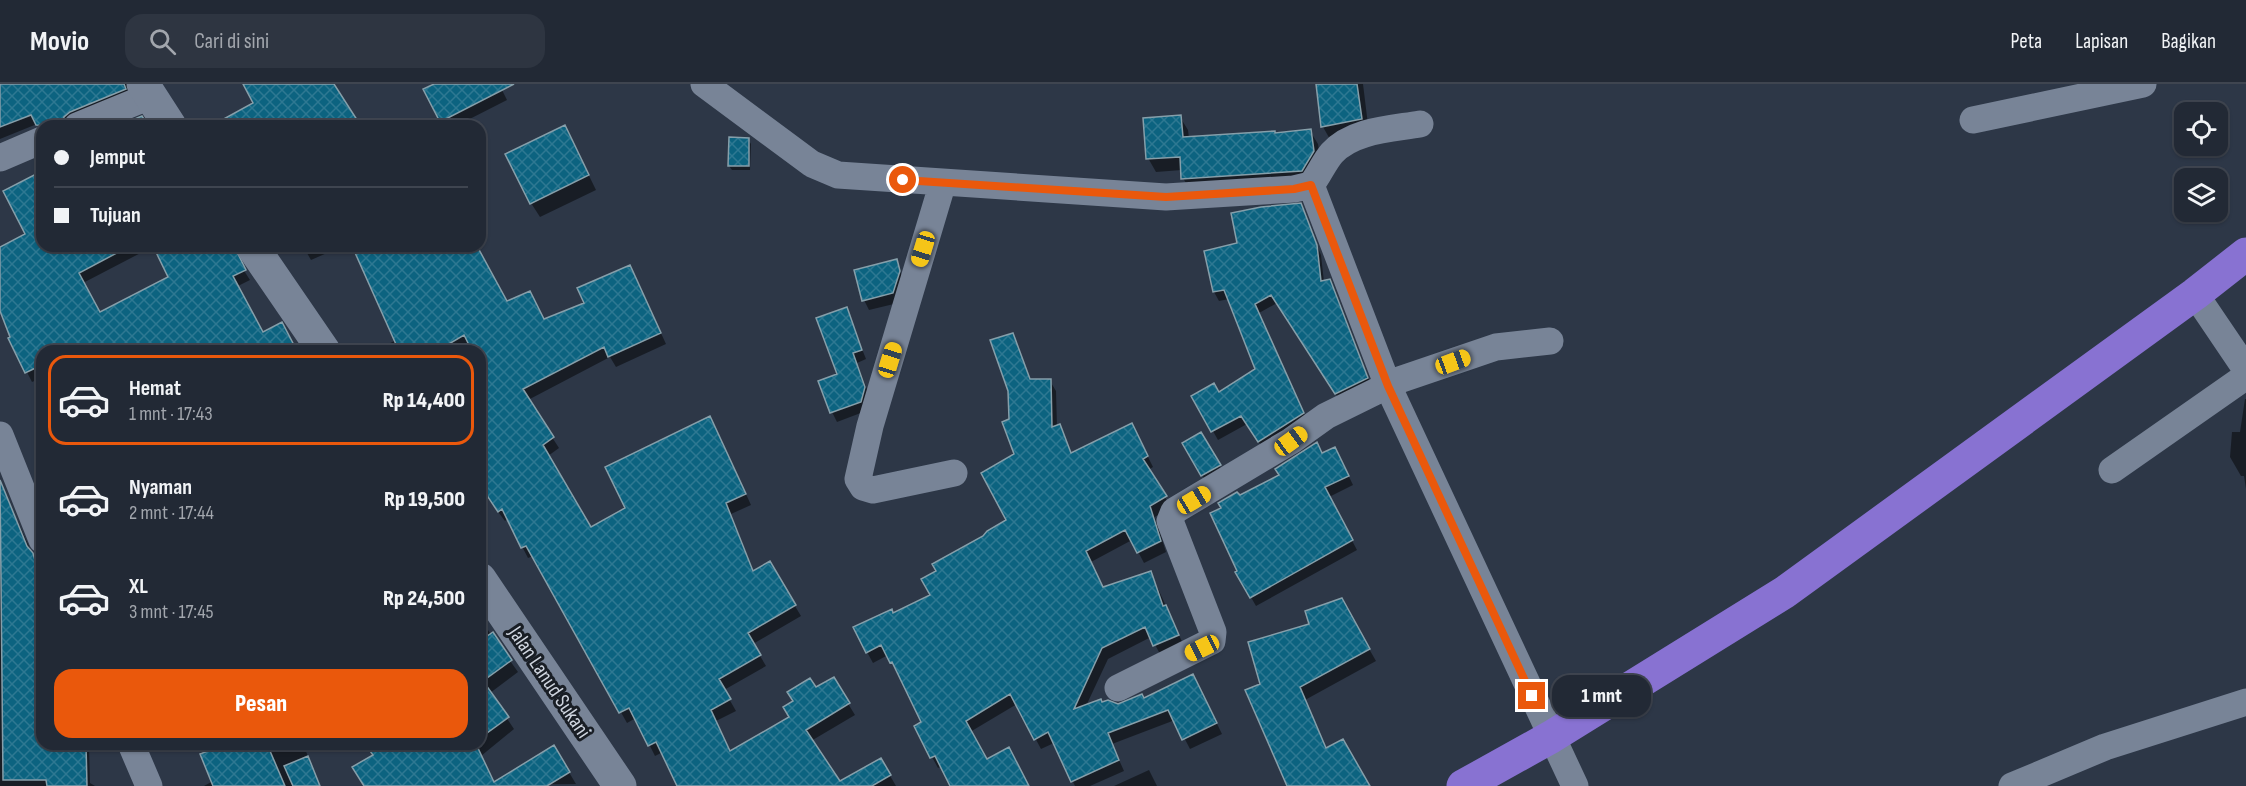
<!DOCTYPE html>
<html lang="id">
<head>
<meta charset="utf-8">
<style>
	:root { --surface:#222935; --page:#2e3541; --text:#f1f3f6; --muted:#a2a6ad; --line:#3f4550; --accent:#ea580c }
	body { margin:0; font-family:"Sofia Sans Condensed",sans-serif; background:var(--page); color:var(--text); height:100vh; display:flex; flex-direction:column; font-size:22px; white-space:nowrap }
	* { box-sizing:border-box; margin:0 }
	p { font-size:20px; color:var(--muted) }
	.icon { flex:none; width:33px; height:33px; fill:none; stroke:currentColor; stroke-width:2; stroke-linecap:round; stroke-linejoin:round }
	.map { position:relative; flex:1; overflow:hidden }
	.side { position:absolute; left:36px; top:261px; width:450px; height:405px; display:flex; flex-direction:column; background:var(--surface); border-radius:18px; box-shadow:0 2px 4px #0004,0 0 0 2px var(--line) }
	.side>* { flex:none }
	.top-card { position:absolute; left:36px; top:36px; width:450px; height:132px; border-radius:18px; box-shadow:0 2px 4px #0004,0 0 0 2px var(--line); display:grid; align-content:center; height:132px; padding:0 18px; background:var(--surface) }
	.buttons { position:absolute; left:2174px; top:18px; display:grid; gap:12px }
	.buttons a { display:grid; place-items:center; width:54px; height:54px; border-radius:12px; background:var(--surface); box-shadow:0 2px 4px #0004,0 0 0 2px var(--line); font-size:30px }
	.end { position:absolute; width:27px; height:27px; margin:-14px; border:8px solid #ea580c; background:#fff; box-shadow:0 0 0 3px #fff }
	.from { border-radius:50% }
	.bubble { position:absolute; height:42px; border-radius:18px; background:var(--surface); box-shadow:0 2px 4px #0004,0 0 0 2px var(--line); font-size:20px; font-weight:800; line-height:42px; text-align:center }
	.car { position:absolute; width:18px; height:36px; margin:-18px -9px; border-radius:8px; box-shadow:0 0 4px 2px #0007; background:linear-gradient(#f5c518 24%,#345 0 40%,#f5c518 0 76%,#345 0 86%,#f5c518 0) }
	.top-card b { display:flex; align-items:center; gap:21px; height:57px; font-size:22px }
	.top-card b+b { border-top:2px solid var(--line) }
	.top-card i { width:15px; height:15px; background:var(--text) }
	ul { padding:10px 0 0; list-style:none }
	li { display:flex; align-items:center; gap:18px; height:90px; margin:0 12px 9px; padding:0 6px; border:3px solid transparent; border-radius:18px }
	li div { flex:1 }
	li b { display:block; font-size:22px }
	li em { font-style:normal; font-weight:800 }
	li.active { border-color:var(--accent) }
	li>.icon { width:54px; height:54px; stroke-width:1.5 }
	.primary-button { display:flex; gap:12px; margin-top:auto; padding:12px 18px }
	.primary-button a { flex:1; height:69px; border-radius:18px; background:var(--accent); color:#fff; font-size:24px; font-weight:800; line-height:69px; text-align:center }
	header { display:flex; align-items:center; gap:36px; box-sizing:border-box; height:84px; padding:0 30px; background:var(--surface); border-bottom:2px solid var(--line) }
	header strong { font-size:28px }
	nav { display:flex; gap:33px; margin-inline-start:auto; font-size:21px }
	.search { width:420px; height:54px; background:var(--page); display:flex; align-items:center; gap:15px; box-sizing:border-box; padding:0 21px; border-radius:18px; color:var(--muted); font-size:22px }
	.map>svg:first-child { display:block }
	.shadow { fill:#0007; fill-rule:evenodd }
	.building { fill:url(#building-cross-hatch); stroke:#869faa; stroke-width:1.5 }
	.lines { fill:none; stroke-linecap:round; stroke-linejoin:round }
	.minor { stroke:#788497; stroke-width:27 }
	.tertiary { stroke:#788497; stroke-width:33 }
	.trunk { stroke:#8872d2; stroke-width:33 }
	.route { stroke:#ea580c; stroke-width:8 }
	.labels { text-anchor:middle; stroke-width:6; stroke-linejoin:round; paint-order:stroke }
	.street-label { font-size:21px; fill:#cfd5df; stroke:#191e25 }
</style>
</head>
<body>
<header>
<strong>Movio</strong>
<div class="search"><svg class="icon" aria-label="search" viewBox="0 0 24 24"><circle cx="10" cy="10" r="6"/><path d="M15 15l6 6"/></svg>Cari di sini</div>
<nav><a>Peta</a><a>Lapisan</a><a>Bagikan</a></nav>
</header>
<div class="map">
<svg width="2246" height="702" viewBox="0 0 2246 702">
	<defs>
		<pattern id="building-cross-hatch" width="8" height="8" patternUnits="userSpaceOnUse" patternTransform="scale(1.5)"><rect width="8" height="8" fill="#0c6380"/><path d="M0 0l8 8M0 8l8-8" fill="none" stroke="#2e7892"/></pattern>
	</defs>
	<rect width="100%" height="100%" fill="#2d3747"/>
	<path class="shadow" d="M0,0H128L131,5L72,42H42V49L37,40L0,55Z
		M437,0H499L507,16L456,42H444L425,6Z
		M1317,0H1363L1369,49L1331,57L1323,43Z
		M1180,33L1188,46L1189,54L1276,51L1310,47L1318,60L1321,81L1309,100L1191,108L1183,94L1182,86L1156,88L1148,74Z
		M385,38L388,42H376Z
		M748,55L751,60L750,86H732L729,82Z
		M572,57L596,106L540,133L531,119Z
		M42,74V86L37,77Z
		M42,89V162H235L241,182L250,196L238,202L263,250L296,267H42V301L39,295L32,298L10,255L12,253L0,223V164L27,150ZM154,162L170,193L100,230L83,199Z
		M1300,121L1321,171L1324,198L1330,197L1335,206L1372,303L1341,318L1277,219L1259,229L1308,338L1264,366L1247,340L1218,356L1193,312L1219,310L1257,286L1229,215L1219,217L1214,208L1205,168L1239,160Z
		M303,162H343L311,176Z
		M354,162H426L507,219L544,237L586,220L630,182L666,260L616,283L610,273L528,316L559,364L548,372L591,445L627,425L716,345L751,421L731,430L754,488L769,479L801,532L753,560L766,582L724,606L736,627L716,637L730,668L791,633L816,605L833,595L855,631L811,657L839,699L881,676L896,702H679L663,668L655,672L636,634L627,639L533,472L528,474L508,435L505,437L480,404V267H383L381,264L396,256Z
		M896,177L904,198L898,219L869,226L864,216Z
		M846,225L866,275L857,279L870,313L866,327L837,338L832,328L839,291Z
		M1012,251L1031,297H1050L1056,307L1057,343L1059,342L1065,353L1072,371L1137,351L1153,383L1148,386L1171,423L1155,433L1166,468L1144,479L1132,456L1091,478L1103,505L1151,489L1184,562L1161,572L1151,553L1108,575L1086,622L1102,620L1118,621L1199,603L1222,650L1190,665L1175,636L1112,660L1124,687L1090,702H1075L1054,659L1041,665L1017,620L970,648L987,677L1028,702H951L942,682L938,684L932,673L923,639L899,588L888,571L873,579L867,568L893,531L932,511L985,453L1008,436L1016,371L1010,336Z
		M2245,315H2246V405L2244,392H2241L2230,373L2232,348H2240Z
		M1201,350L1225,391L1208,401L1184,360Z
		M1340,374L1353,401L1329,413L1357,466L1256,522L1237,489L1239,413Z
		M0,421L6,435L14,431L18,438L36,478L42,498V660H89L90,699L95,702H0Z
		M1341,516L1376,577L1305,616L1327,666L1368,702H1289L1262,601L1311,541Z
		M480,535L518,588L490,609L514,645L481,672L494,699L554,663L576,700L365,702L374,672L365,660H480Z
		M197,660H303L320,702H204L213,697Z
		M1149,686L1157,702H1114Z"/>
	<path class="building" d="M0,0H124L126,5L70,28L64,33L62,42L36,41L31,31L0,43Z
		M243,0H334L361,42H211L253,19Z
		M434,0H514L440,38L423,5Z
		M1316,0H1357L1362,35L1321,43Z
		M1181,31L1183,53L1275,47V49L1311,45L1314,67L1302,87L1181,95L1180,73L1146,75L1143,34Z
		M142,32L148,42H118Z
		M565,41L589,91L530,120L505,70Z
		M729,53L749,54V82H728Z
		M42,87V162H130L79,189L100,228L168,193L153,162H234L246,186L233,192L263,248L282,238L297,267H42V281L25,289L8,254L10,253L0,227V163L25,150L3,107Z
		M1301,119L1317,161L1321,197L1330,195L1368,294L1335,310L1271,211L1255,220L1304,329L1258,358L1241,332L1211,348L1191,312L1214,299L1219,308L1255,285L1224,206L1213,208L1204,167L1237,159L1231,129L1261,123Z
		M352,162H477L507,217L530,207L544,235L584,219L577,204L630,181L661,249L608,273L604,263L523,305L554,353L543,361L591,443L625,424L605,383L710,332L746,410L726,419L753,487L770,477L796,521L748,549L761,571L719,595L731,615L711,626L730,667L789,633L783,623L793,617L787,608L810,594L816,603L834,593L850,619L806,646L840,697L881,674L891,691L872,702H677L656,658L648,662L629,624L619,629L526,462L521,464L502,425L498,428L480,401V267H472L464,251L437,267H399Z
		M897,175L900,187L893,209L862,217L854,186Z
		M847,223L862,266L853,269L865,303L861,318L830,329L818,297L837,290L816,234Z
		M1013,249L1030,295H1051L1052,343L1060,340L1071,369L1132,339L1148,372L1143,375L1167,412L1150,422L1161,457L1137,469L1125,446L1086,467L1103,503L1151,487L1163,522L1166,521L1179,551L1153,562L1145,543L1102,564L1074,625L1101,615L1102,618L1108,616L1118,620L1142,610L1144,614L1193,590L1217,639L1182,656L1168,626L1108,649L1119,676L1071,698L1048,648L1034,656L1010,610L966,637L987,675L1009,663L1029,702H950L935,672L930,674L914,642L921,638L892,578L890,579L881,561L866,569L853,543L892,525L893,529L930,511L921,495L936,487L932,480L983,452L987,447L1006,436L981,389L1014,370L1002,338L1009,335L1008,307L990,256Z
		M1201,348L1221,381L1201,392L1182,359Z
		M1317,358L1322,369L1335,363L1349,392L1325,403L1353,456L1250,514L1235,488L1237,487L1210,429L1221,424L1218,419L1237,408L1240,411L1279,391L1275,385Z
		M0,396L27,462L33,469L42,502V660H86L87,702H47L46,696H3Z
		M1342,514L1370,565L1300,603L1326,664L1343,655L1370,702H1287L1245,606L1260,600L1248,558L1309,540L1305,527Z
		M493,548L512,576L483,597L509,633L480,654V557Z
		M205,660H267L285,702H213L200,670L208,667Z
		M365,660H476L494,698L554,661L570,688L547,702H364L352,683L373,671Z
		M308,672L320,702H293L284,682Z"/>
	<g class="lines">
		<path class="minor" d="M704,0L812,80L838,91L1166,113L1294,105L1311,101C1319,91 1324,78 1332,69C1353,46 1391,45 1420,40
			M1973,36L2143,0
			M77,42L150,12
			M0,74L42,56
			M943,98L870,342L858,395L863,403L873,406L954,389
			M1311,101L1388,302L1575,702
			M0,351L42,456
			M2112,386L2245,293V284L2195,210
			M1118,604L1212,557L1213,548L1170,437L1174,427L1291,357L1326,332L1399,296L1496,263L1550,257
			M131,660L149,702
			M2012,702L2105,663L2246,618"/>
		<path class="tertiary" d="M143,0L170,42
			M252,162L324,267
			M480,495L620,702"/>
		<path class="trunk" d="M1463,702L1551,653L1785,508L2195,210L2246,170"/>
	</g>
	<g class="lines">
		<path class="route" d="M903,96L1166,113L1294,105L1311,101L1388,302L1532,612"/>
	</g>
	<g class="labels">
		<g class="street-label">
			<text transform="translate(550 598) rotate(56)" y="7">Jalan Lanud Sukani</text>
		</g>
	</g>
</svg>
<div class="buttons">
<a><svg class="icon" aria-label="locate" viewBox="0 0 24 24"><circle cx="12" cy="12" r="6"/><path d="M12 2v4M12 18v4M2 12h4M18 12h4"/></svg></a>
<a><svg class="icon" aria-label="layers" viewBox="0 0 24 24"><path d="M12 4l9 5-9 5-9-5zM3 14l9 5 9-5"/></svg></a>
</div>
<i class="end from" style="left:903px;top:96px"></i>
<i class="end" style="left:1532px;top:612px"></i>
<div class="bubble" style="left:1552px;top:591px;width:99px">1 mnt</div>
<i class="car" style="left:923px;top:165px;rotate:197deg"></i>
<i class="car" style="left:890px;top:276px;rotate:17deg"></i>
<i class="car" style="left:1453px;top:278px;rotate:70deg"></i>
<i class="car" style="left:1291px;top:357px;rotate:54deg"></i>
<i class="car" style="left:1194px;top:416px;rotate:59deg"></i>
<i class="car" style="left:1202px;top:564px;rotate:244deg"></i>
<div class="top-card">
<b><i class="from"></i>Jemput</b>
<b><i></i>Tujuan</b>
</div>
<section class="side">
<ul>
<li class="active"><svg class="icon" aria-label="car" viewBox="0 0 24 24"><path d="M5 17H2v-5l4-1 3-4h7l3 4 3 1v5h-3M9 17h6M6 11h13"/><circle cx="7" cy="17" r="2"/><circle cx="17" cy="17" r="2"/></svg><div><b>Hemat</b><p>1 mnt · 17:43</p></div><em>Rp 14,400</em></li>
<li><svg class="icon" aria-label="car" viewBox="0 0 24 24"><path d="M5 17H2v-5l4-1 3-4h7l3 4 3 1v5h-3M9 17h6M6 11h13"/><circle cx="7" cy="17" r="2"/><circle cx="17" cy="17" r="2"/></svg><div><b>Nyaman</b><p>2 mnt · 17:44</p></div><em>Rp 19,500</em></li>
<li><svg class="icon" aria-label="car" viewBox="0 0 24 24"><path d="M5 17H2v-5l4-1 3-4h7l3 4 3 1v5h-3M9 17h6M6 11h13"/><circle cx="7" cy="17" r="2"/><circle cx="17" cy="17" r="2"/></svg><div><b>XL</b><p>3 mnt · 17:45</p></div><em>Rp 24,500</em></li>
</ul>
<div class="primary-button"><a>Pesan</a></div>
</section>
</div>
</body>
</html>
